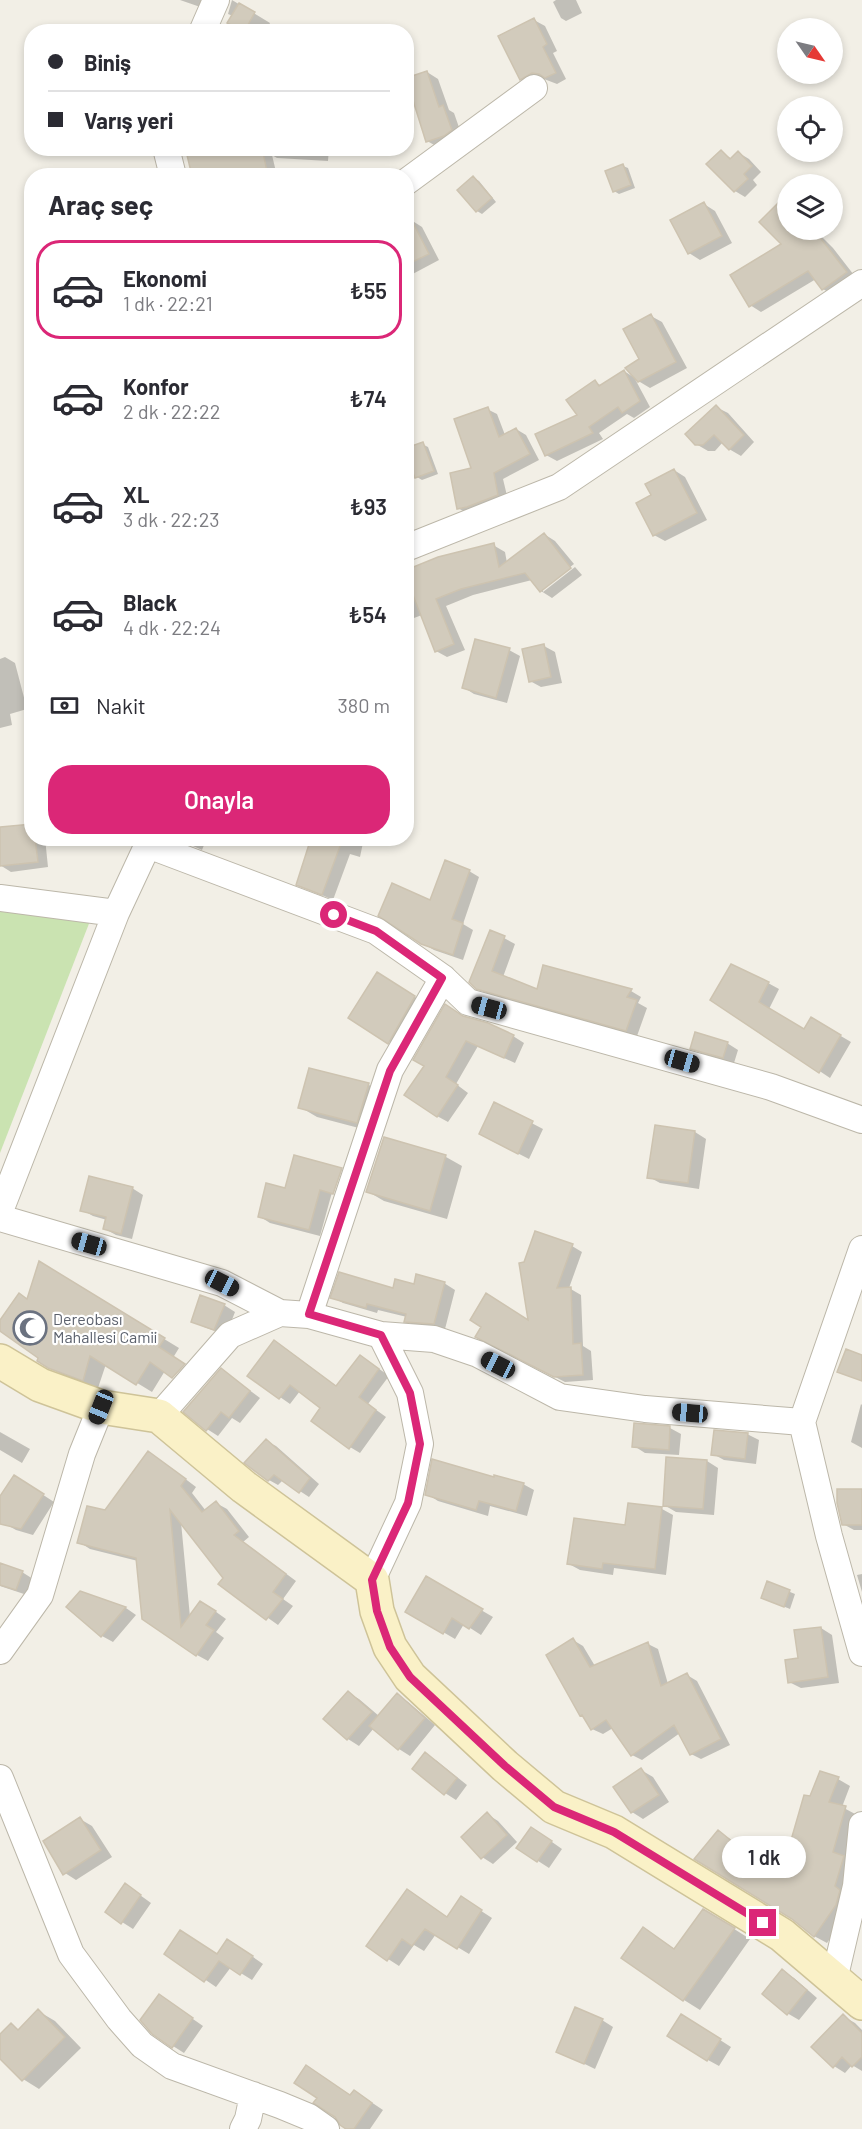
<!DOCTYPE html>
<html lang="tr">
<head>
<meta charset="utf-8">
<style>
	:root { --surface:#fff; --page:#f2f2f3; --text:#2b2b33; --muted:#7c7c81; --line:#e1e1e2; --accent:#db2777 }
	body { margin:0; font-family:Barlow,sans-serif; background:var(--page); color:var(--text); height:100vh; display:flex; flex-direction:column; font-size:22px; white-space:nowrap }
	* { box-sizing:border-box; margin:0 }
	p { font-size:20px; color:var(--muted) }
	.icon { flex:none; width:33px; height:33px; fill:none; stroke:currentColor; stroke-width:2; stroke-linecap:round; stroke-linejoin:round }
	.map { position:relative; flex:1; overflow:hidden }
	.details { position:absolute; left:24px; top:168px; width:390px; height:678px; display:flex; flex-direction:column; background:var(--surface); border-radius:24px; box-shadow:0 3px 9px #0003 }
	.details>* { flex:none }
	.banner { position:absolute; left:24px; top:24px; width:390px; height:132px; border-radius:24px; box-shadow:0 3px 9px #0003; display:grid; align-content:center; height:132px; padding:0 24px; background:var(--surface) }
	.needle { width:39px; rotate:124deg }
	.buttons { position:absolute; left:777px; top:18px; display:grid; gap:12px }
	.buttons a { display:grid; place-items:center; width:66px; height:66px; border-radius:50%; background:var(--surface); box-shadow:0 3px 9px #0003; font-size:30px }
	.end { position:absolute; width:27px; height:27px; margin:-14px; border:8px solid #db2777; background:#fff; box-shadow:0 0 0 3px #fff }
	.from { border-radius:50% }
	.bubble { position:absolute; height:42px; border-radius:21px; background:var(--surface); box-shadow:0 3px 9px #0003; font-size:20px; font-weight:600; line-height:42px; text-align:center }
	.car { position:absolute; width:18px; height:36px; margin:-18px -9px; border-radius:8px; box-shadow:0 0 4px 2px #0007; background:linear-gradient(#222 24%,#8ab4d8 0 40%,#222 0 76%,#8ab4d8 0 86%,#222 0) }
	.banner b { display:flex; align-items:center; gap:21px; height:57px; font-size:22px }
	.banner b+b { border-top:2px solid var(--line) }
	.banner i { width:15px; height:15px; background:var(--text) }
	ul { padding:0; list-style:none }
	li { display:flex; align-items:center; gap:18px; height:99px; margin:0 12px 9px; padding:0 12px; border:3px solid transparent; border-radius:24px }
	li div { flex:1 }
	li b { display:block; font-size:22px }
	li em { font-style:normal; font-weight:600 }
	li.selected { border-color:var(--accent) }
	li>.icon { width:54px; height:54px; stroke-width:1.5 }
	h2 { padding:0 24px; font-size:27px; line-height:72px }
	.pay { display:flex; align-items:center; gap:15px; height:66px; padding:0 24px; font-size:22px }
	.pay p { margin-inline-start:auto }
	.cta { display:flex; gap:12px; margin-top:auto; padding:12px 24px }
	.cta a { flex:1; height:69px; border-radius:24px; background:var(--accent); color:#fff; font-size:24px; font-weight:600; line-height:69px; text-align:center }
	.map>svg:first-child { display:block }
	.green { fill:#cae3b1 }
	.shadow { fill:#0003 }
	.building { fill:#d2cbbc; stroke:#cdc3b0; stroke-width:1.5 }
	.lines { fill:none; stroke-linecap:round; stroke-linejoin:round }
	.street-casing { stroke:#bcb7a9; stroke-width:28 }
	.secondary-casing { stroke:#cec398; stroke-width:36 }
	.street { stroke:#fff; stroke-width:26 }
	.secondary { stroke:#faf1c7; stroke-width:33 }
	.route { stroke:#db2777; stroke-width:8 }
	.labels { text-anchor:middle; stroke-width:4.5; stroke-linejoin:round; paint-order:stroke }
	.worship-label { font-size:16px; fill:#5b616d; stroke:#fff; text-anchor:start }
</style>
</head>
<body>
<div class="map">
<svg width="862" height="2129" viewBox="0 0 862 2129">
	<rect width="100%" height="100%" fill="#f2efe6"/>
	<path class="green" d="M0,906L90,921L0,1153Z"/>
	<path class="shadow" d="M180,0H215L209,10Z
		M232,0L270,23L268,28L255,24L250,32H243L233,16L228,14Z
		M556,0H576L582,13L566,21L561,18L553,2Z
		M534,20L545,26L557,51L553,53L566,79L557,84L544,79L532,85L521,79Z
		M427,72L438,79L449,110L454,113L462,136L438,147L427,141Z
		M202,148H329L328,161L277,158L272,155L277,176H193L203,153Z
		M721,152L732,159L739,153L749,159L761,172L753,180L757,185L745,197L735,191Z
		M623,166L628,168L635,188L619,194L614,191Z
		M474,178L479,181L496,202L482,214L477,211Z
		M704,204L715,211L732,243L700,260L689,253Z
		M411,220L422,227L439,260L407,277L406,223Z
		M788,230H815L833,248L857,279L835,296L823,289L816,279L761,312L750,305L783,245Z
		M651,316L662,322L687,368L650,388L635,379L650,407L634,418L627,414L599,433L603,439L557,461L546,455L579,416L595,382L602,386L624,371L635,378Z
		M716,407L728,413L754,442L741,456L729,449L723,442L715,451H708L696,444Z
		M487,409L497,414L505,435L516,429L526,435L539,460L503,479L508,500L468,514L458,508L473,469Z
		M422,444L428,447L438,474L422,480L417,477Z
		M674,470L685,477L707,520L665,541L654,535L653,496Z
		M544,534L555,541L574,564L543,588V592L575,567L582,575L552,598L541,591L532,580L473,595L446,606L465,650L447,657L436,651L422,615L406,621V572L493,545L505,552L507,563Z
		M544,646L555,652L562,683L541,687L530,681Z
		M509,650L520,656L507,703L474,694L463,687Z
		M5,657L15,663L27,709L10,714L12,725L0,728V659Z
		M406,718L412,721L406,734Z
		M0,829L32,838H45L48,867L11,872L0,865Z
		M175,838H207L202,850Z
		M312,838H364L360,857L350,854L333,900L297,884Z
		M469,871L479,877L463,924L473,930L463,960L434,950L422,943L431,902Z
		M504,938L515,944L503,977L538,991H631L641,997L638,1003L647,1008L637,1036L488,994L477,987Z
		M768,983L779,989L769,1009L804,1031L812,1019L851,1042L830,1078L712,999Z
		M394,984L431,1007L405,1052L389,1042Z
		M466,1019L513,1036L524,1043L515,1063L478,1046L456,1084L468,1093L448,1122L437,1116L426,1066Z
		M727,1043L738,1050L734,1063L703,1054L692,1048Z
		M310,1070L369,1085L385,1094L374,1132L317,1117L300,1107Z
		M495,1104L543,1129L529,1159L492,1140Z
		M656,1127L695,1132L706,1139L699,1189L660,1183L649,1177Z
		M384,1139L446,1157L462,1166L447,1219L384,1201L367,1191Z
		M295,1157L342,1170H340L331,1196L320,1236L270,1223L259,1216L286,1190Z
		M343,1170L352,1176L345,1199L334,1196Z
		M132,1188L143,1195L132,1239L116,1235L105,1229L107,1220L93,1216L82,1210Z
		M572,1246L582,1252L569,1288L581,1295L583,1346L591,1351L593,1380L565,1382L487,1342L530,1322Z
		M54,1272L179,1348L152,1392L106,1364L98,1388L65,1376L39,1361V1358L0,1329V1323L28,1300Z
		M444,1283L455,1290L445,1329L417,1327L406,1321L407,1317L378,1310L377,1313L343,1303L332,1297Z
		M224,1305L235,1312L226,1335L204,1327L193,1321Z
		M285,1348L337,1387L371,1363L389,1376L368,1404L386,1417L360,1453L350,1447L322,1407L300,1391L290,1404L250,1376Z
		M222,1370L260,1398L240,1423L232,1418L218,1436L207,1429Z
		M861,1404L862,1405V1448L851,1442Z
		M635,1424L670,1428L681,1434L679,1455L645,1453L634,1446Z
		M0,1432L30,1449L22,1463L0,1450Z
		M747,1434L759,1440L756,1464L724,1460L713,1454Z
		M266,1441L276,1446L319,1484L309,1497L283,1480L278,1485L269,1480Z
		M159,1459L196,1487L192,1493L206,1511L216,1503L227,1509L249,1537L243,1542L296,1581L283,1599L293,1606L278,1625L220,1584L224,1578L181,1522L190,1617L212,1609L226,1619L216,1632L224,1638L208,1661L197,1655L138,1561L90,1549L79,1542L106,1512Z
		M707,1461L718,1468L714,1515L676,1512L664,1505Z
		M495,1479L523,1484L534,1490L527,1516L490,1506L488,1516L438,1501L427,1494Z
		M25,1483L54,1502L33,1535L16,1530L0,1521V1499Z
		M862,1491V1530H854L843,1524Z
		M629,1505L662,1509L673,1515L666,1575L614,1568L613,1575L580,1570L569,1564L626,1527Z
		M0,1565L22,1572L33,1579L27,1595L0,1586Z
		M862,1574V1592L857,1575Z
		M426,1578L493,1617L481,1635L464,1624L455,1639L407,1611Z
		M768,1583L795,1594L790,1609L768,1600Z
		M80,1593L126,1608L136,1615L113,1642L102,1636L68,1607Z
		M821,1628L832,1635L839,1683L801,1688L789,1682L800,1659L796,1632Z
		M573,1640L583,1646L595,1666L648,1644L658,1649L668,1684L687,1675L697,1681L730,1745L701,1759L691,1754L680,1733L642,1760L632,1755L613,1728L603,1734L592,1729Z
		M348,1693L359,1699L379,1716L397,1695L408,1702L435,1725L410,1756L399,1749L374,1728L359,1746L348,1739Z
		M426,1754L437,1761L467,1785L456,1800L445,1793Z
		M641,1770L653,1777L669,1802L643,1819L632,1812L615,1787Z
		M838,1779L850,1786L842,1807L857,1815L845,1858L856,1864L848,1912L827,1943L814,1936L718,1832L730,1839L755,1859L786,1862L811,1798Z
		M487,1814L498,1821L517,1842L493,1864L482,1857Z
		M80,1819L92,1826L112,1857L76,1880L65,1873Z
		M542,1835L562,1849L549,1868L518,1848Z
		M126,1885L151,1903L133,1929L122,1922Z
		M472,1905L492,1918L469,1954L436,1934L424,1951L414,1945L399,1966L368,1946L448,1918Z
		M720,1920L750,1939L700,2010L684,2000L644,1929L676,1950Z
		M239,1947L263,1964L252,1980L231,1967L216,1987L166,1953L218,1956Z
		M783,1971L794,1978L817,1998L799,2020L787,2013Z
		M170,2003L203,2026L184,2053L173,2046Z
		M38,2011L55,2021L81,2048L39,2089L23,2079L0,2057V2036L11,2025L19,2030Z
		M843,2016L855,2023L862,2030V2071L852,2065L845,2073L834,2066Z
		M602,2020L613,2027L595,2069L558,2051Z
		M692,2022L731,2047L719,2066L708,2060Z
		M351,2096L365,2098L383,2110L370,2129H348Z"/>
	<path class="building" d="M239,3L255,12L244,32L227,23Z
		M534,18L547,44L543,47L556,73L545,78L539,74L532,73L520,80L498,36Z
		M427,71L439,107L443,105L452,130L444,136L426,142L406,78Z
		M200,148H262L268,176H192L187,155L201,152Z
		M721,150L730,159L738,151L752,166L744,174L748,179L734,192L706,164Z
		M623,164L631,185L613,192L605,171Z
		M473,176L492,198L476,212L457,190Z
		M788,193V230H814L847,272L822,290L808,271L749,307L730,275L781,244L759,222Z
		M704,202L722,236L688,254L670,220Z
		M406,209L429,254L406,265Z
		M651,314L676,362L638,382L625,368L639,359L623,329Z
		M624,370L640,401L622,413L618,407L589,427L593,433L545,456L535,434L577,415L566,400L595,380L599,386Z
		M716,405L744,435L729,450L714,435L703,445H695L685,434Z
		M488,407L499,437L516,428L530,454L494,473L498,495L467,507L457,509L450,473L471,468L454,419Z
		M423,442L434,471L415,478L406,455V448Z
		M674,469L697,513L653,536L636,503L651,495L645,484Z
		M544,533L571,568L540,592L525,573L461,589L436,599L454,644L435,652L406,577V570L438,557L494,543L499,567Z
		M475,639L510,648L496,698L462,688Z
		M544,644L551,677L529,682L522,649Z
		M32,824V838H35L38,862L0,866V827Z
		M311,838H343L322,895L296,885Z
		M445,860L470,870L452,919L463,923L453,955L421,944L378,916L392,883L430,900Z
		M490,930L505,936L492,971L537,989L543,965L632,989L627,997L637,1000L626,1031L476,989L469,982Z
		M731,964L769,982L759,1002L804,1029L811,1017L841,1035L819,1073L710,1000Z
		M377,972L415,996L388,1044L348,1018Z
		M445,1004L463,1016L488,1023L514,1035L504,1058L466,1041L446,1077L458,1085L437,1117L404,1095L424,1066L413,1060Z
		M695,1032L728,1042L723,1058L690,1049Z
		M309,1068L369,1083L357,1123L298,1108Z
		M494,1102L533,1121L518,1154L479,1134Z
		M655,1125L695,1131L688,1183L647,1178Z
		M384,1137L446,1155L430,1211L366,1192Z
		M294,1155L342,1168L333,1194L320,1190L309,1230L258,1217L266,1183L285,1188Z
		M89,1176L133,1187L121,1234L103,1229L106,1217L80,1211Z
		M535,1231L573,1244L557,1288L571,1287L573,1344L581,1343L583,1375L554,1377L475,1337L481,1327L470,1320L486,1293L528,1320L519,1263L524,1262Z
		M39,1261L165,1338L159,1347L185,1364L172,1378L150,1362L136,1385L90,1356L83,1381L48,1368L37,1361L38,1358L0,1331V1320L19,1293L27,1299Z
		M339,1272L393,1288L395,1279L414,1284L416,1274L445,1282L434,1324L404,1322L406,1314L367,1304L366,1308L330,1298Z
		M200,1295L225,1304L214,1330L191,1322Z
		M274,1340L336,1386L360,1355L379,1369L359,1397L376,1410L349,1449L311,1421L320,1408L290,1385L279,1399L247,1376Z
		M846,1349L862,1355V1381L837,1372Z
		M221,1368L250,1391L229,1418L221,1412L206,1431L183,1412Z
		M634,1423L670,1426L669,1450L632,1447Z
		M714,1430L748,1433L745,1459L711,1455Z
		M266,1439L310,1478L299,1493L274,1475L268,1481L244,1463Z
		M148,1451L186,1479L181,1486L202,1512L216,1501L239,1531L234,1535L286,1574L273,1592L283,1599L266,1620L218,1584L223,1578L170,1510L181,1627L200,1601L216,1611L206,1625L214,1630L196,1656L142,1619L136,1558L77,1543L87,1506L105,1510Z
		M666,1457L707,1460L703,1509L663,1506Z
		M432,1459L494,1477V1475L524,1483L516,1511L479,1501L476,1510L425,1495Z
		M14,1475L44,1494L21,1529L0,1524V1496Z
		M837,1489H862V1525H842L837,1503Z
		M628,1503L662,1507L655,1569L603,1563L602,1569L567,1564L574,1518L625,1525Z
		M0,1563L23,1571L16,1590L0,1585Z
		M426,1576L483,1609L469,1629L452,1618L443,1634L405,1612Z
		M767,1581L790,1590L784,1607L761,1598Z
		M80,1591L126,1607L101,1637L66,1607Z
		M821,1627L828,1677L788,1683L785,1660L798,1658L794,1630Z
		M573,1638L590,1667L648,1642L661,1686L687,1673L721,1739L690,1755L674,1725L631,1756L606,1720L591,1730L582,1715L580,1716L546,1655Z
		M348,1691L372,1712L347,1740L323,1719Z
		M397,1693L425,1718L398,1750L369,1726Z
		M425,1752L457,1778L444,1795L412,1769Z
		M641,1768L659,1795L631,1813L613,1787Z
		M820,1771L839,1777L829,1802L846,1806L833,1852L844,1856L835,1886L840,1890L836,1905L814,1937L792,1919L694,1859L718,1830L754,1859L763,1846L785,1861L804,1795L810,1796Z
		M487,1812L507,1835L481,1859L461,1837Z
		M80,1817L101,1850L63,1875L43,1841Z
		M531,1827L552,1841L537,1862L516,1848Z
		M125,1883L141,1895L121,1924L105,1912Z
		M407,1889L447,1917L461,1896L482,1910L457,1949L425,1929L412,1946L402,1939L387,1961L366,1946Z
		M703,1909L735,1928L683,2001L621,1958L643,1927L674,1949Z
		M180,1930L217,1954L227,1939L253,1956L240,1975L219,1961L204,1982L164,1954Z
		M782,1969L807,1990L787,2015L762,1994Z
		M159,1994L193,2018L172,2048L152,2034L140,2020Z
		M575,2007L603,2019L584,2064L556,2052Z
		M38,2009L65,2037L22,2081L0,2059V2034L11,2023L18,2030Z
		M681,2014L721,2039L707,2061L667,2036Z
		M843,2014L862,2033V2057L852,2067L842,2057L833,2068L811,2047Z
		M306,2065L350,2095L354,2090L372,2103L354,2129H346L340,2125L335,2117L313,2103L317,2098L294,2083Z"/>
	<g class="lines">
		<g class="street-casing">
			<path id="street" d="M202,32L216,0
				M166,148L173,176
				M406,182L534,88
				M406,548L559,487L862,283
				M148,845L376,931L443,978L468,1002L771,1087L862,1120
				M0,898L116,913
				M0,1211L116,913L151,838
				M0,1218L222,1283L280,1313L309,1315L381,1335L434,1339L478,1354L560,1397L645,1409L802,1422
				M862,1249L802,1422L829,1536L862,1653
				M309,1315L390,1070L443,978
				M159,1416L230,1335L280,1313
				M372,1580L408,1503L420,1444L410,1393L381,1335
				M0,1651L40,1595L82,1454L101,1407
				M0,1778L71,1954L119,2019L142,2045L172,2066L280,2105L309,2117L326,2129
				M834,1980L856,1886L862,1825
				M243,2129L248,2119L253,2095"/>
		</g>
		<g class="secondary-casing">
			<path id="secondary" d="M0,1361L40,1385L101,1407L159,1416L244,1487L372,1580L377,1611L390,1647L410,1677L505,1766L554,1807L614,1832L782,1935L862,2003"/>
		</g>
		<use href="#street" class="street"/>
		<use href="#secondary" class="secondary"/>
	</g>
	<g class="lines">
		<path class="route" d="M334,915L376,931L442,978L390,1071L309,1314L381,1335L410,1393L420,1444L408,1503L372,1580L377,1611L390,1647L410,1677L505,1766L554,1807L614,1832L763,1923"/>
	</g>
	<defs>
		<g id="mosque-ring" transform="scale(1.725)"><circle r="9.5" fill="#fff" stroke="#6b7280" stroke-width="1.5"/><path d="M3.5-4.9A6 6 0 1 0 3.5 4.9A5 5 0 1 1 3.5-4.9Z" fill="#6b7280"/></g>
	</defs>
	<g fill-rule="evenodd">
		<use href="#mosque-ring" x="30" y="1328"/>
	</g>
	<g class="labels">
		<g class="worship-label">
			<text x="53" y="1325">Dereobası<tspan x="53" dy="18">Mahallesi Camii</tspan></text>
		</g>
	</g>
</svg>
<div class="buttons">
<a><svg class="needle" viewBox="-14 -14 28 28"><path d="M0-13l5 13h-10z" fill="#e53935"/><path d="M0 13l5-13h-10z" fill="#7c7c81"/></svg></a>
<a><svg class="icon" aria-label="locate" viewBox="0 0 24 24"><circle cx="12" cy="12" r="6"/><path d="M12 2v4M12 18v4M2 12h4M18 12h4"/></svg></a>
<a><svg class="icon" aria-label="layers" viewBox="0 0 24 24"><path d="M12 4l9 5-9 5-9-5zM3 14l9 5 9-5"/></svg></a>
</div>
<i class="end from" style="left:334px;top:915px"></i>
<i class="end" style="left:763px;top:1923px"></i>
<div class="bubble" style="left:722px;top:1836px;width:84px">1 dk</div>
<i class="car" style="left:489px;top:1008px;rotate:285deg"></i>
<i class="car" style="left:682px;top:1061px;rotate:106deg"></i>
<i class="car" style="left:89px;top:1244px;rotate:286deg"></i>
<i class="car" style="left:222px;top:1283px;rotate:117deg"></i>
<i class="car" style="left:498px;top:1365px;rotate:297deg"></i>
<i class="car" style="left:101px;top:1407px;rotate:202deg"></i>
<i class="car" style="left:690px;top:1413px;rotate:275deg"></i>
<div class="banner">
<b><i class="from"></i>Biniş</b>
<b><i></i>Varış yeri</b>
</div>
<section class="details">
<h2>Araç seç</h2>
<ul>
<li class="selected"><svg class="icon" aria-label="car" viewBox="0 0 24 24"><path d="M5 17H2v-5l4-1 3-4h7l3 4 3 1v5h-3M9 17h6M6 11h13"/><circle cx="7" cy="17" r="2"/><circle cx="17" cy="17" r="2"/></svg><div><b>Ekonomi</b><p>1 dk · 22:21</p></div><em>₺55</em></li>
<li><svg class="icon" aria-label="car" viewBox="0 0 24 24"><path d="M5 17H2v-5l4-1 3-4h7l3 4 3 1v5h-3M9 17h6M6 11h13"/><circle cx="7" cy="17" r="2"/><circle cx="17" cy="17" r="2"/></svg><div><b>Konfor</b><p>2 dk · 22:22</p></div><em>₺74</em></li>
<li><svg class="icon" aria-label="car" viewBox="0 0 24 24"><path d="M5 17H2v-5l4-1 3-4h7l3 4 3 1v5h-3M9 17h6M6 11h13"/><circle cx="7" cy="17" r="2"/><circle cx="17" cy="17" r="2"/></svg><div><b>XL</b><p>3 dk · 22:23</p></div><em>₺93</em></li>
<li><svg class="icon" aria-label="car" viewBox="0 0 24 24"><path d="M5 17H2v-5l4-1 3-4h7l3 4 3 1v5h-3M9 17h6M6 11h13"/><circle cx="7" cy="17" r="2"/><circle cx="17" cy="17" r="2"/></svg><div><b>Black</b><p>4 dk · 22:24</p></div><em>₺54</em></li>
</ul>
<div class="pay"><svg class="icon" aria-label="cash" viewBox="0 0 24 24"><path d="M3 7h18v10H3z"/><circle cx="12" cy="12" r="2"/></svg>Nakit<p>380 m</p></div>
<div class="cta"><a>Onayla</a></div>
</section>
</div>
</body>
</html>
